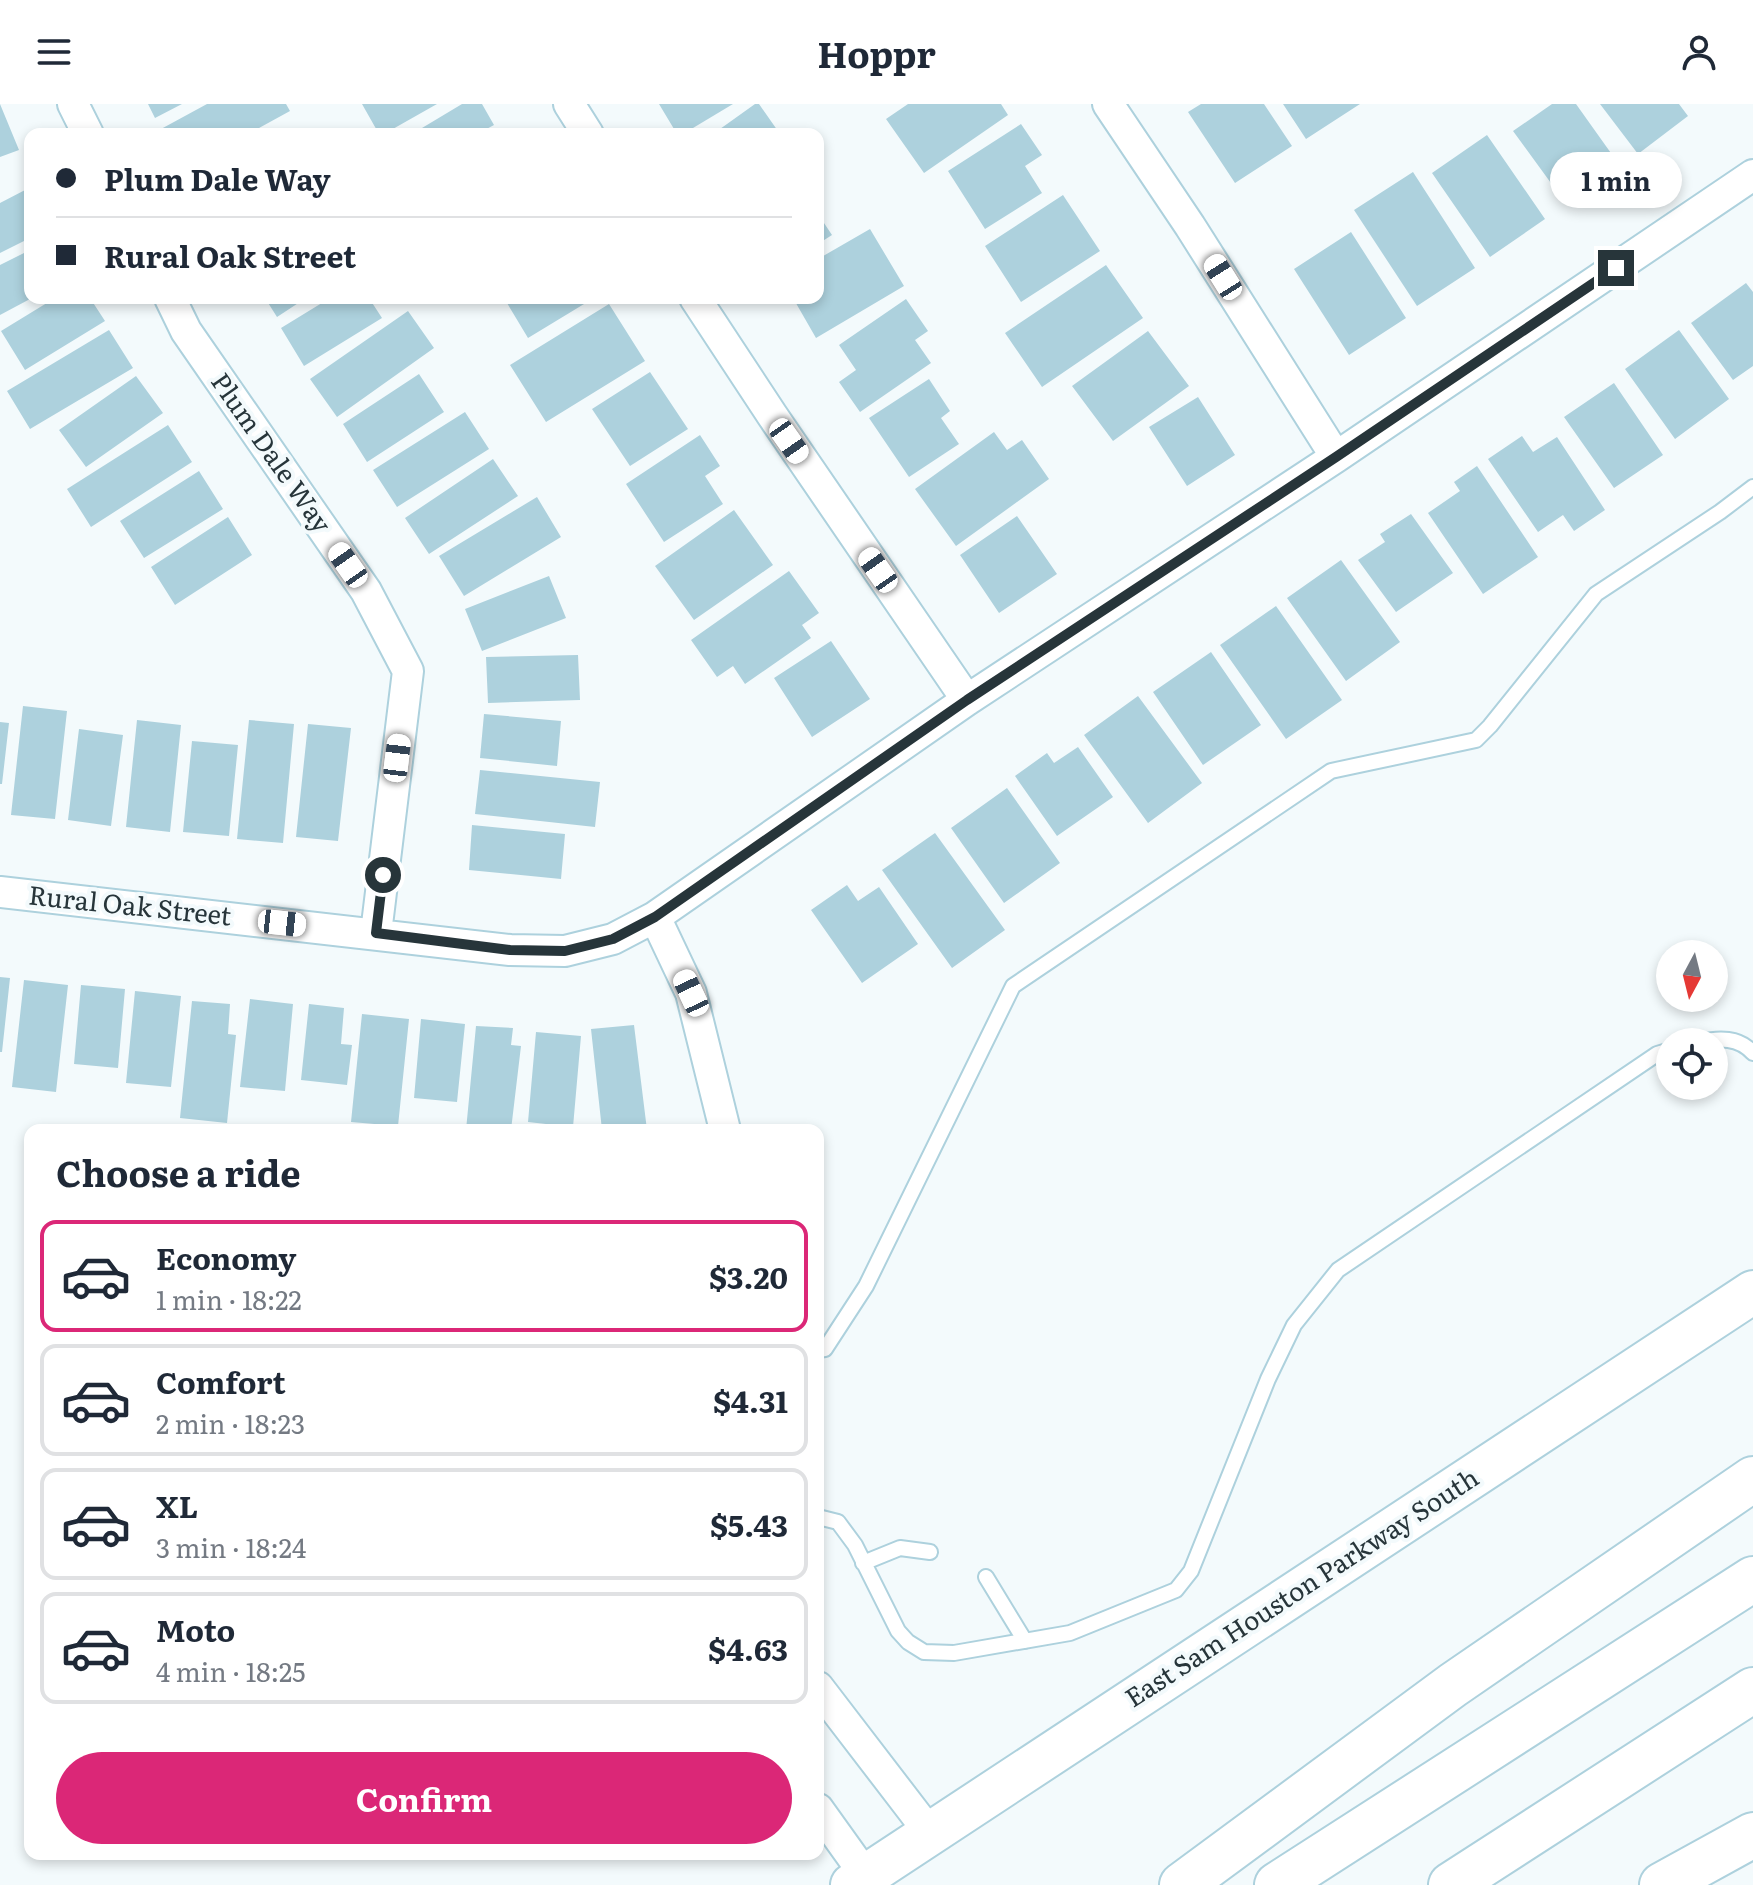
<!DOCTYPE html>
<html lang="en">
<head>
<meta charset="utf-8">
<style>
	:root { --surface:#fff; --page:#f6f6f7; --text:#1f2937; --muted:#747a83; --line:#e0e1e3; --accent:#db2777 }
	body { margin:0; font-family:Literata,serif; background:var(--page); color:var(--text); height:100vh; display:flex; flex-direction:column; font-size:30px; white-space:nowrap }
	* { box-sizing:border-box; margin:0 }
	p { font-size:26px; color:var(--muted) }
	.icon { flex:none; width:44px; height:44px; fill:none; stroke:currentColor; stroke-width:2; stroke-linecap:round; stroke-linejoin:round }
	.map { position:relative; flex:1; overflow:hidden }
	.drawer { position:absolute; left:24px; top:1020px; width:800px; height:736px; display:flex; flex-direction:column; background:var(--surface); border-radius:16px; box-shadow:0 4px 12px #0003 }
	.drawer>* { flex:none }
	.banner { position:absolute; left:24px; top:24px; width:800px; height:176px; border-radius:16px; box-shadow:0 4px 12px #0003; display:grid; align-content:center; height:176px; padding:0 32px; background:var(--surface) }
	.needle { width:52px; rotate:187deg }
	.buttons { position:absolute; left:1656px; top:836px; display:grid; gap:16px }
	.buttons a { display:grid; place-items:center; width:72px; height:72px; border-radius:50%; background:var(--surface); box-shadow:0 4px 12px #0003; font-size:40px }
	.end { position:absolute; width:36px; height:36px; margin:-18px; border:10px solid #27353a; background:#fff; box-shadow:0 0 0 4px #fff }
	.from { border-radius:50% }
	.bubble { position:absolute; height:56px; border-radius:28px; background:var(--surface); box-shadow:0 4px 12px #0003; font-size:26px; font-weight:700; line-height:56px; text-align:center }
	.car { position:absolute; width:24px; height:48px; margin:-24px -12px; border-radius:10px; box-shadow:0 0 6px 2px #0007; background:linear-gradient(#fff 24%,#345 0 40%,#fff 0 76%,#345 0 86%,#fff 0) }
	.banner b { display:flex; align-items:center; gap:28px; height:76px; font-size:30px }
	.banner b+b { border-top:2px solid var(--line) }
	.banner i { width:20px; height:20px; background:var(--text) }
	ul { padding:0; list-style:none }
	li { display:flex; align-items:center; gap:24px; height:112px; margin:0 16px 12px; padding:0 16px; border:4px solid var(--line); border-radius:16px }
	li div { flex:1 }
	li b { display:block; font-size:30px }
	li em { font-style:normal; font-weight:700 }
	li.current { border-color:var(--accent) }
	li>.icon { width:72px; height:72px; stroke-width:1.5 }
	h2 { padding:0 32px; font-size:36px; line-height:96px }
	.action { display:flex; gap:16px; margin-top:auto; padding:16px 32px }
	.action a { flex:1; height:92px; border-radius:48px; background:var(--accent); color:#fff; font-size:32px; font-weight:700; line-height:92px; text-align:center }
	header { display:flex; justify-content:space-between; align-items:center; height:104px; padding:0 32px; background:var(--surface); font-size:36px; font-weight:700 }
	.map>svg:first-child { display:block }
	.building { fill:#add1dd }
	.lines { fill:none; stroke-linecap:round; stroke-linejoin:round }
	.service-casing { stroke:#add1dd; stroke-width:18 }
	.minor-casing { stroke:#add1dd; stroke-width:34 }
	.secondary-casing { stroke:#add1dd; stroke-width:46 }
	.motorway-casing { stroke:#add1dd; stroke-width:48 }
	.service { stroke:#fff; stroke-width:14 }
	.minor { stroke:#fff; stroke-width:30 }
	.secondary { stroke:#fff; stroke-width:42 }
	.motorway { stroke:#fff; stroke-width:44 }
	.route { stroke:#27353a; stroke-width:10 }
	.labels { text-anchor:middle; stroke-width:8; stroke-linejoin:round; paint-order:stroke }
	.street-label { font-size:26px; fill:#27353a; stroke:#f3fafc }
</style>
</head>
<body>
<header><svg class="icon" aria-label="menu" viewBox="0 0 24 24"><path d="M4 6h16M4 12h16M4 18h16"/></svg>Hoppr<svg class="icon" aria-label="person" viewBox="0 0 24 24"><circle cx="12" cy="8" r="4"/><path d="M4 21q1-7 8-7t8 7"/></svg></header>
<div class="map">
<svg width="1753" height="1781" viewBox="0 0 1753 1781">
	<rect width="100%" height="100%" fill="#f3fafc"/>
	<path class="building" d="M0,0L19,46L0,53Z
		M148,0H182L155,14Z
		M207,0H286L290,7L248,30H164L161,25Z
		M362,0H437L384,30H379Z
		M462,0H482L494,21L481,28V30H412Z
		M659,0H733L683,30H677Z
		M755,0H759L780,30H713Z
		M908,0H1001L1008,11L924,69L886,15Z
		M1201,0H1264L1292,42L1235,79L1188,8Z
		M1283,0H1360L1306,35Z
		M1552,0H1576L1618,59L1564,97L1513,27Z
		M1600,0H1679L1688,12L1638,50Z
		M1021,20L1042,51L1025,62L1042,89L985,125L948,67Z
		M1487,31L1545,115L1490,153L1432,69Z
		M1413,68L1475,164L1417,202L1354,106Z
		M27,85L30,90V134L0,149V99Z
		M1063,91L1100,147L1021,198L985,142Z
		M818,110L832,131L818,140Z
		M870,125L904,182L816,234L793,194H818V155Z
		M1351,128L1406,214L1349,251L1294,165Z
		M30,146V195L0,211V161Z
		M1106,161L1143,214L1042,283L1005,229Z
		M1746,179L1753,188V262L1733,276L1691,219Z
		M55,194H90L105,217L25,266L1,227Z
		M265,194H306L277,213Z
		M330,194H369L382,214L304,262L281,224Z
		M504,194H588L589,197L528,234Z
		M906,195L928,227L915,236L931,259L860,308L839,278L856,266L839,241Z
		M609,200L645,257L546,318L510,261Z
		M408,207L434,244L337,313L310,275Z
		M109,226L133,264L30,325L7,287Z
		M1679,226L1729,295L1675,335L1625,265Z
		M1148,227L1189,282L1113,337L1072,282Z
		M650,268L688,325L630,362L592,305Z
		M419,270L444,308L367,358L343,320Z
		M136,272L163,309L86,363L59,326Z
		M929,275L950,307L941,314L959,340L909,373L869,314Z
		M1614,279L1663,351L1614,384L1564,313Z
		M1198,293L1235,351L1187,382L1149,323Z
		M465,308L489,345L397,403L373,366Z
		M168,321L192,358L91,423L67,385Z
		M994,328L1007,346L1022,336L1049,375L956,442L915,385Z
		M700,331L720,362L705,372L723,400L664,438L626,380Z
		M1522,332L1533,348L1557,333L1605,406L1574,427L1563,411L1538,428L1488,355Z
		M493,355L518,392L429,450L405,414Z
		M1477,362L1538,453L1483,490L1428,409L1460,387L1454,378Z
		M199,367L223,405L144,454L120,417Z
		M537,393L561,433L464,492L439,452Z
		M734,406L773,461L694,516L655,462Z
		M1411,410L1453,469L1396,508L1358,456L1385,438L1380,430Z
		M1017,412L1057,470L999,509L960,451Z
		M228,413L252,451L175,501L151,463Z
		M1341,456L1400,538L1346,577L1287,494Z
		M789,467L819,509L802,521L811,534L745,580L733,562L717,573L691,536Z
		M549,472L566,514L482,547L465,505Z
		M1276,502L1342,596L1286,635L1220,541Z
		M831,537L870,595L812,633L774,574Z
		M1211,548L1261,621L1203,661L1153,588Z
		M578,551L580,596L488,599L486,553Z
		M1138,592L1202,679L1148,719L1084,631Z
		M23,602L67,607L55,715L11,711Z
		M484,610L561,617L557,662L480,654Z
		M137,616L181,621L170,728L126,723Z
		M249,616L294,620L283,739L237,735Z
		M0,618L9,619L2,680H0Z
		M308,620L351,624L338,737L296,733Z
		M79,625L123,631L111,722L68,716Z
		M192,637L238,641L229,732L183,728Z
		M1078,643L1113,693L1057,732L1015,672L1047,649L1054,659Z
		M480,666L600,678L595,723L475,710Z
		M1007,684L1060,759L1004,799L951,724Z
		M472,721L565,730L561,775L469,766Z
		M935,729L1005,826L952,864L882,766Z
		M847,781L858,797L879,783L918,840L862,879L811,806Z
		M0,873L10,874L2,948H0Z
		M24,876L68,881L56,988L12,983Z
		M81,881L125,885L118,964L74,960Z
		M135,887L181,892L171,983L126,979Z
		M250,895L293,900L285,987L240,983Z
		M192,897L230,900L228,930L236,931L227,1019L180,1014Z
		M309,900L344,904L341,940L352,941L347,981L301,976Z
		M362,910L409,915L398,1022L351,1018Z
		M421,915L465,920L457,998L414,994Z
		M634,921L647,1026H602L591,925Z
		M476,922L513,924L511,941L521,942L511,1026H466Z
		M536,928L581,932L573,1023L528,1018Z"/>
	<g class="lines">
		<g class="service-casing">
			<path id="service" d="M1700,938C1719,934 1739,933 1753,949
				M818,1246L825,1245L866,1182L1013,882L1331,667L1476,636L1490,622L1596,490L1720,408L1753,383
				M818,1413L838,1418L855,1441L898,1527L908,1538L924,1548L954,1549L1070,1529L1176,1486L1191,1467L1268,1275L1294,1221L1338,1166L1657,950L1670,946
				M863,1459L900,1444L930,1448
				M986,1473L1025,1537"/>
		</g>
		<g class="minor-casing">
			<path id="minor" d="M73,0L88,30
				M569,0L588,30
				M1108,0L1190,122L1336,353
				M170,194L186,227L366,487L408,567L376,829
				M695,194L772,311L967,596
				M0,788L510,846L565,847L613,835L655,813L967,596L1336,353L1753,71
				M655,813L691,889L725,1026
				M818,1583L930,1729
				M818,1705L866,1772"/>
		</g>
		<g class="secondary-casing">
			<path id="secondary" d="M852,1781L1753,1188"/>
		</g>
		<g class="motorway-casing">
			<path id="motorway" d="M1182,1781L1453,1581L1753,1375
				M1277,1781L1753,1475
				M1451,1781L1753,1586
				M1662,1781L1753,1731"/>
		</g>
		<use href="#service" class="service"/>
		<use href="#minor" class="minor"/>
		<use href="#secondary" class="secondary"/>
		<use href="#motorway" class="motorway"/>
	</g>
	<g class="lines">
		<path class="route" d="M383,771L376,829L510,846L565,847L613,835L655,813L967,596L1336,353L1616,164"/>
	</g>
	<g class="labels">
		<g class="street-label">
			<text transform="translate(271 349) rotate(55)" y="9">Plum Dale Way</text>
			<text transform="translate(130 802) rotate(6)" y="9">Rural Oak Street</text>
			<text transform="translate(1302 1484) rotate(-33)" y="9">East Sam Houston Parkway South</text>
		</g>
	</g>
</svg>
<div class="buttons">
<a><svg class="needle" viewBox="-14 -14 28 28"><path d="M0-13l5 13h-10z" fill="#e53935"/><path d="M0 13l5-13h-10z" fill="#747a83"/></svg></a>
<a><svg class="icon" aria-label="locate" viewBox="0 0 24 24"><circle cx="12" cy="12" r="6"/><path d="M12 2v4M12 18v4M2 12h4M18 12h4"/></svg></a>
</div>
<i class="end from" style="left:383px;top:771px"></i>
<i class="end" style="left:1616px;top:164px"></i>
<div class="bubble" style="left:1550px;top:48px;width:132px">1 min</div>
<i class="car" style="left:1223px;top:173px;rotate:328deg"></i>
<i class="car" style="left:789px;top:337px;rotate:145deg"></i>
<i class="car" style="left:348px;top:461px;rotate:325deg"></i>
<i class="car" style="left:878px;top:466px;rotate:325deg"></i>
<i class="car" style="left:397px;top:654px;rotate:7deg"></i>
<i class="car" style="left:282px;top:819px;rotate:96deg"></i>
<i class="car" style="left:691px;top:889px;rotate:335deg"></i>
<div class="banner">
<b><i class="from"></i>Plum Dale Way</b>
<b><i></i>Rural Oak Street</b>
</div>
<section class="drawer">
<h2>Choose a ride</h2>
<ul>
<li class="current"><svg class="icon" aria-label="car" viewBox="0 0 24 24"><path d="M5 17H2v-5l4-1 3-4h7l3 4 3 1v5h-3M9 17h6M6 11h13"/><circle cx="7" cy="17" r="2"/><circle cx="17" cy="17" r="2"/></svg><div><b>Economy</b><p>1 min · 18:22</p></div><em>$3.20</em></li>
<li><svg class="icon" aria-label="car" viewBox="0 0 24 24"><path d="M5 17H2v-5l4-1 3-4h7l3 4 3 1v5h-3M9 17h6M6 11h13"/><circle cx="7" cy="17" r="2"/><circle cx="17" cy="17" r="2"/></svg><div><b>Comfort</b><p>2 min · 18:23</p></div><em>$4.31</em></li>
<li><svg class="icon" aria-label="car" viewBox="0 0 24 24"><path d="M5 17H2v-5l4-1 3-4h7l3 4 3 1v5h-3M9 17h6M6 11h13"/><circle cx="7" cy="17" r="2"/><circle cx="17" cy="17" r="2"/></svg><div><b>XL</b><p>3 min · 18:24</p></div><em>$5.43</em></li>
<li><svg class="icon" aria-label="car" viewBox="0 0 24 24"><path d="M5 17H2v-5l4-1 3-4h7l3 4 3 1v5h-3M9 17h6M6 11h13"/><circle cx="7" cy="17" r="2"/><circle cx="17" cy="17" r="2"/></svg><div><b>Moto</b><p>4 min · 18:25</p></div><em>$4.63</em></li>
</ul>
<div class="action"><a>Confirm</a></div>
</section>
</div>
</body>
</html>
